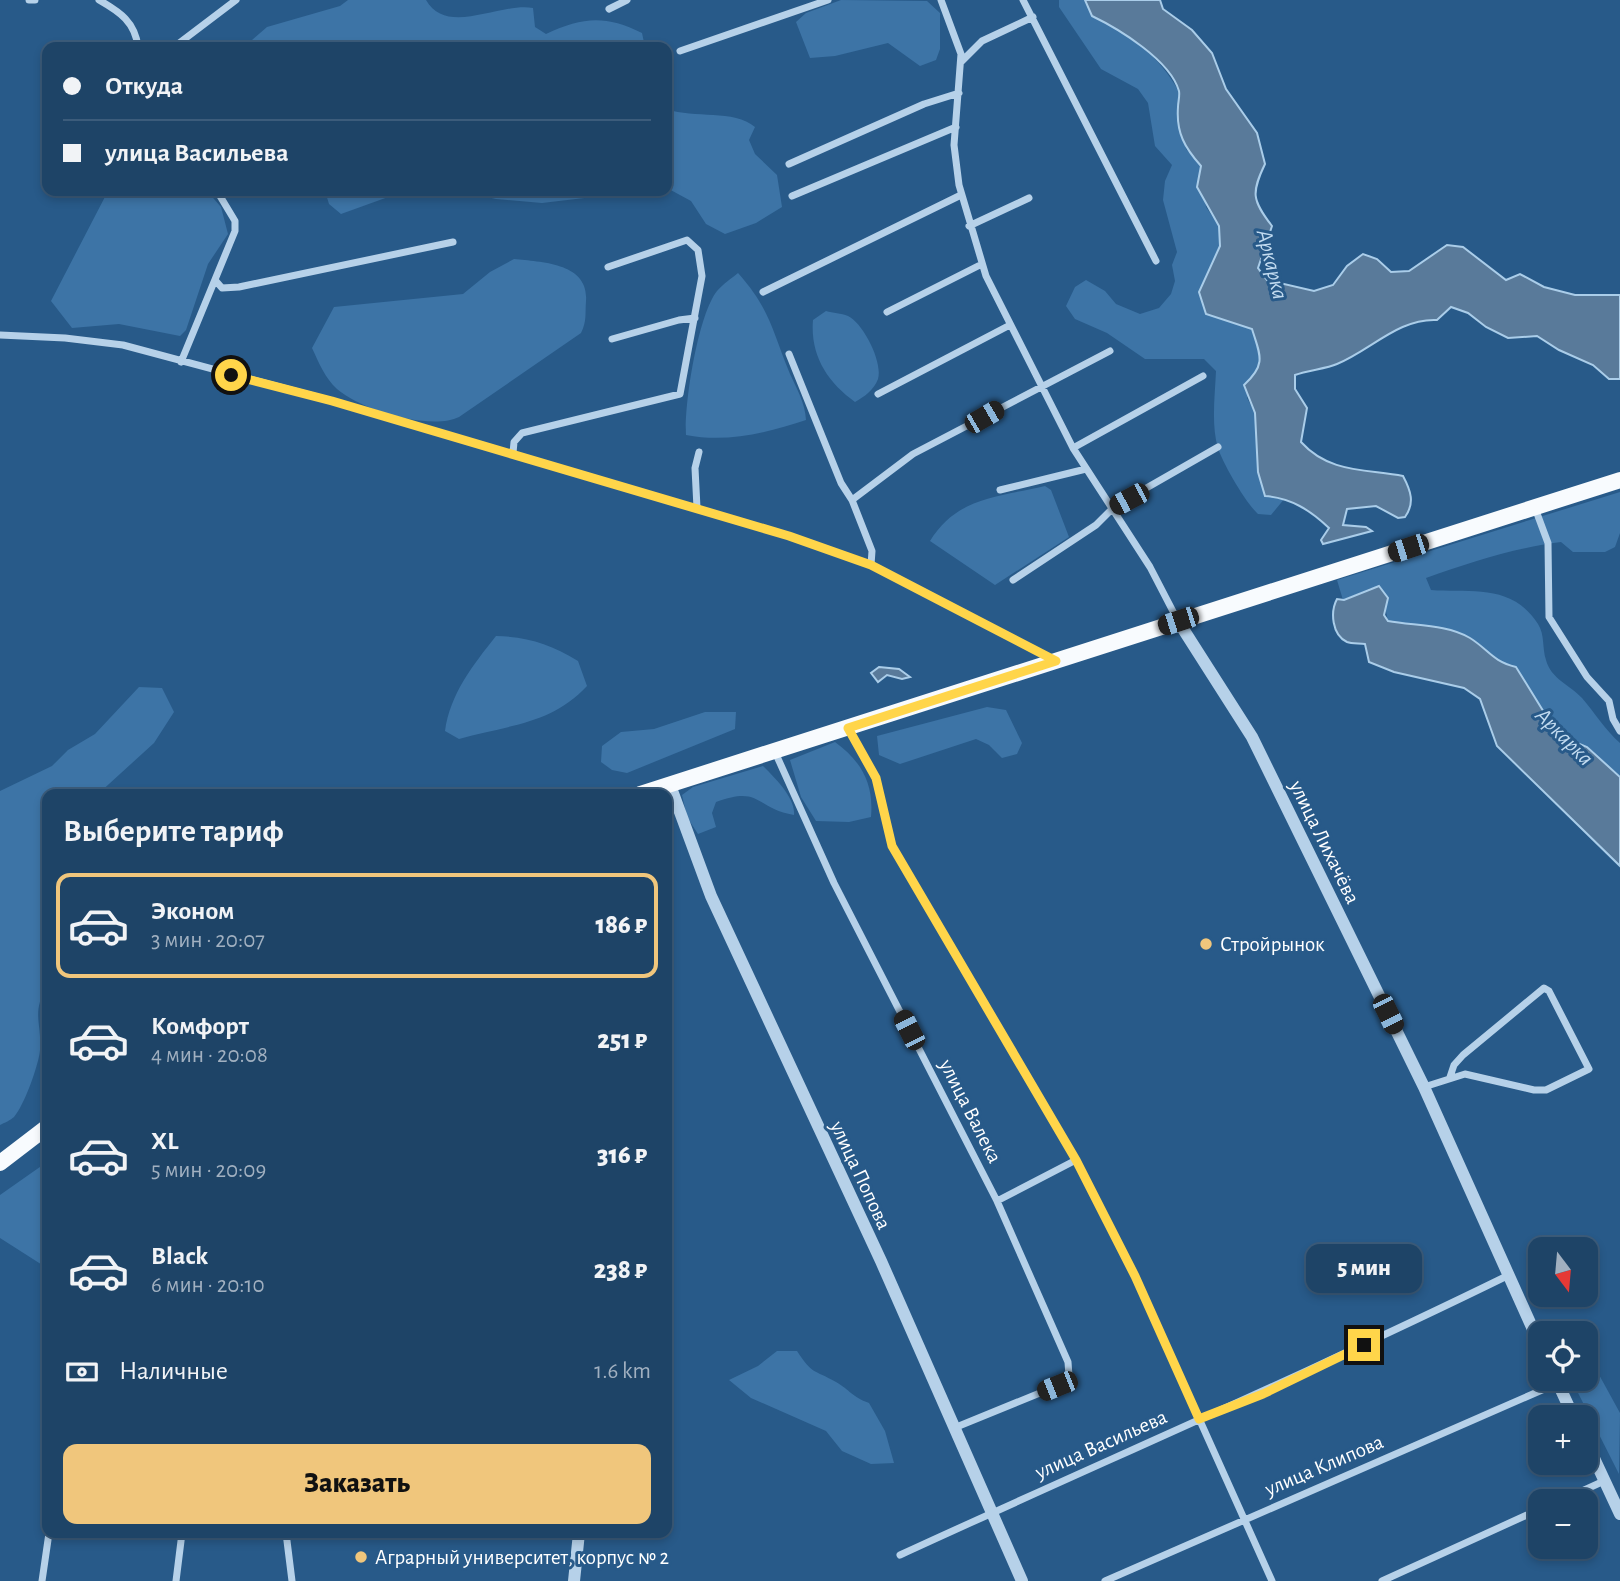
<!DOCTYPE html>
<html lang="ru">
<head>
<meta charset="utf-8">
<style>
	:root { --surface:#1e4467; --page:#264b6d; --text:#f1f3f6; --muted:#a1b0c0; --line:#3c5c7b; --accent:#f0c67c }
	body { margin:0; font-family:"Alegreya Sans",sans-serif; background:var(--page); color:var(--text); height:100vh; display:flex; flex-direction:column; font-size:26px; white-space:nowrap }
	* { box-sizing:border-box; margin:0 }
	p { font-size:23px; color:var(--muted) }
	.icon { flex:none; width:38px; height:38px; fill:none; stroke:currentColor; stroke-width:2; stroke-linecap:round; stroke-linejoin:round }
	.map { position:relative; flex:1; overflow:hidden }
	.panel { position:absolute; left:42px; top:789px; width:630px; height:749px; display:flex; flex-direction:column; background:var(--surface); border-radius:14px; box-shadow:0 4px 10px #0003,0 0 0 2px var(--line) }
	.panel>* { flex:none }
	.hud { position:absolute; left:42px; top:42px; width:630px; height:154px; border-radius:14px; box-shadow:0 4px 10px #0003,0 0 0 2px var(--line); display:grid; align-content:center; height:154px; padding:0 21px; background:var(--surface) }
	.needle { width:46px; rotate:164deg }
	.tools { position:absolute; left:1528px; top:1237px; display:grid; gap:14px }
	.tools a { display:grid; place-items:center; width:70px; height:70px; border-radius:14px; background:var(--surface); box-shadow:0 4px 10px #0003,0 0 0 2px var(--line); font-size:35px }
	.end { position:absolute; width:32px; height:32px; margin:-16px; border:9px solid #ffd54a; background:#111; box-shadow:0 0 0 4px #111 }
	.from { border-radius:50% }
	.bubble { position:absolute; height:49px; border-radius:14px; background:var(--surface); box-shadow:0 4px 10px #0003,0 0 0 2px var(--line); font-size:23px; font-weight:800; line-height:49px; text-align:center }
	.car { position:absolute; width:21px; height:42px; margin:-21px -10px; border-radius:9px; box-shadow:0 0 5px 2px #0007; background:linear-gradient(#222 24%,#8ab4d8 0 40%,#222 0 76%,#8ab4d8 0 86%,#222 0) }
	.hud b { display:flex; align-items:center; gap:24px; height:66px; font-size:26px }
	.hud b+b { border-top:2px solid var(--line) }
	.hud i { width:18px; height:18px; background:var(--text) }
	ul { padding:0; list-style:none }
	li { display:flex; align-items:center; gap:21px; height:105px; margin:0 14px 10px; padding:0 7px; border:4px solid transparent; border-radius:14px }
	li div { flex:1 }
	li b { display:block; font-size:26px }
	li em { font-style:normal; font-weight:800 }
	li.selected { border-color:var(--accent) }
	li>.icon { width:63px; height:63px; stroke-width:1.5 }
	h2 { padding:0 21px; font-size:32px; line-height:84px }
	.pay { display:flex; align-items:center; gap:18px; height:77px; padding:0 21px; font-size:26px }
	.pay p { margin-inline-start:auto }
	.primary-button { display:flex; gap:14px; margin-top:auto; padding:14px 21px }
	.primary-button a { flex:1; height:80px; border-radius:14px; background:var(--accent); color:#111; font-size:28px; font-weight:800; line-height:80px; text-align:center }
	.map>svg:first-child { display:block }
	.green { fill:#3d74a6 }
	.water { fill:#597a9a; stroke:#aacde9; stroke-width:2 }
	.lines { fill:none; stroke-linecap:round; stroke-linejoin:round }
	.minor { stroke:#b6d1e9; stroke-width:7 }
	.tertiary { stroke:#b6d1e9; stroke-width:12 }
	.primary { stroke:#f8fbfe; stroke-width:16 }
	.route { stroke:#ffd54a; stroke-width:9 }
	.poi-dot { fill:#f0c67c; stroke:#285a89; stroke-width:2.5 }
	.labels { text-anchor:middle; stroke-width:6; stroke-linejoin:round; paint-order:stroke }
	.street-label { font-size:21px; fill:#fff; stroke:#285a89 }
	.poi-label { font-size:21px; fill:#fff; stroke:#285a89; text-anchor:start }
	.water-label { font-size:23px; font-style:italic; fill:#c2dbf0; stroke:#285a89 }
</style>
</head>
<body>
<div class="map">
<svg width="1620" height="1581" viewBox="0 0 1620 1581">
	<rect width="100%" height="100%" fill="#285a89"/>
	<path class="green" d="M348,0H426C447,37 500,2 533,8L535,27L546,34C583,17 605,15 642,33L645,47H244L267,27L340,6Z
		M841,0L927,1L940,13V49L936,60L920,66L888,43L835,56L810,58L796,22L806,13Z
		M1059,0H1085L1092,16C1128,33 1161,57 1179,92L1178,107L1186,149L1201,166L1206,207L1219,226L1236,323L1252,329L1261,361L1247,398L1255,413L1258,472L1285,498L1271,515L1258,514C1246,503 1223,464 1218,448C1211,425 1215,395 1216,371L1204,359H1145L1107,333L1075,319L1066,306L1075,287L1086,280L1105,291L1116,304L1140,314L1159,308L1171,294L1175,281L1172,265L1177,252L1163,200L1165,181L1172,165L1155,146L1148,103L1138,89L1101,69L1059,7Z
		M667,109C694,119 734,109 755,127L749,140L755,154L777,175L782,207L756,223L725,234L706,224L691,201L667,188Z
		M108,191H207L221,207L228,234L208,264L186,330L180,336L119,324L72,328L51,301Z
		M325,191H421L402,192L341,214L329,204Z
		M461,191H644L542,203L496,199Z
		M514,259C542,262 589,263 586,301C585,314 587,321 581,333L459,417C431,431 361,410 337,389C325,378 319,363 312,348L334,307L463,294L490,272Z
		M738,273C771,310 772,331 790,374C797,389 805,403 806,420C767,433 727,443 686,435C684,404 698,315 717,291C723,284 732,278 738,273Z
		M826,311C833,313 841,313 848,316C863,323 883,362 878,379C874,390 864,397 855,402C827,382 810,355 813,320Z
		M1045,486L1051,490L1069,537L995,585L930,541C957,497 998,497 1045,486Z
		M1620,492V533L1615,547L1605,552H1573L1561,542C1514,548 1471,562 1426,578L1431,590C1470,593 1512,583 1538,624C1545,635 1542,648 1546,660C1551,679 1570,685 1582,698C1595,713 1605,730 1620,743V777L1587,747L1558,735L1516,667C1492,661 1489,650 1470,638C1446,624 1414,626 1388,621L1385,607L1371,588L1343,600L1337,580Z
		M496,636C529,637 550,644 578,661L587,686C551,725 507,725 459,739L445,731C450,694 473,665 496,636Z
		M139,687L162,688L174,712L154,743L98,794H47V986C31,1014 42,1022 40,1050C39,1064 24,1106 14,1117C11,1120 4,1123 0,1125V791L52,766L68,750L95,734Z
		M987,707L1006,710L1022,743L1017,754L1002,758L989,745L976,739L900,764L879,755L877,736Z
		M705,712H736L735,729L627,773L612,770L601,762L602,746L621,732L654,729Z
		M835,742C861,761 874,783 871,817L849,822L816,821L801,797L790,760Z
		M763,766C774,777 796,798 794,815C755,809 762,785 716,802L712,813L716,827L698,834L687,817L682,795L693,787Z
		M47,1162V1268L0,1238V1195Z
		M777,1351H797C813,1375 813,1369 836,1382C850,1390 852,1397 869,1403L885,1431L894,1463L871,1464L842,1451L826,1431L751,1398L729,1380L758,1366Z
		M1586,1351L1620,1413L1619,1474L1571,1379H1586Z"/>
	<path class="water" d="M1085,0H1160L1163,9L1192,30L1212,53L1226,89L1257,133L1265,164C1251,193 1252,200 1272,226L1258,268L1267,280L1314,291L1333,285L1347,266L1363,254L1377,259L1391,272L1409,271L1447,245L1463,247L1506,280L1520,274L1544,287L1575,295H1620V379H1609L1593,365L1559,350L1537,336L1508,338L1486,327L1468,313L1451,307L1437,320C1399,318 1371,350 1337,364C1326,369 1308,370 1295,375V389L1307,408L1301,442C1329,473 1365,469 1403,476C1411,491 1415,503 1405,517L1398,518L1376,506L1347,509L1343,525L1366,527L1372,531L1323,544L1321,540L1329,528C1310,510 1291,498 1265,496L1258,472L1255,413L1244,385C1267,364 1260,355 1252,329L1206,314L1199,292L1220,246L1219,226L1197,187L1201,166C1185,148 1176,133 1178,107C1178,102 1180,96 1179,91C1170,60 1119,29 1092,16Z
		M1379,586L1388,598L1384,615L1388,621C1414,626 1446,624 1470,638C1489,650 1492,661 1516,667L1558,735L1587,747L1620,777V866L1497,746L1480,699L1464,688L1394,672L1369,662L1365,644C1360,643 1352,644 1347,642C1332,635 1330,612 1337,599L1344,600Z
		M879,667L899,669L910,677L902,679L887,675L878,682L871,673Z"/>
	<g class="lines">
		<path class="minor" d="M29,0H35
			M99,0C120,12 135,22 138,47
			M941,0L961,54L954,145L959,185L986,276L1073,448L1150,567L1178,621
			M1023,0L1156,261
			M609,9L627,0
			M174,47L236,0
			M680,51L828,0
			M961,62L982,41L1033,17
			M789,164L924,104L959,93
			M792,196L956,127
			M969,226L1029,198
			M215,280L222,288L239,287L453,242
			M763,292L961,195
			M887,312L982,264
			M0,335L65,338L123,345L332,401L789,536L871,565L1052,659
			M612,339L679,320L695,318
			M789,354L841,483L852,500
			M181,362L235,231V221L217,191
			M878,394L1010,325
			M1073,448L1203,376
			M513,453L514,442L522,433L680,394L702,276L698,250L687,240L608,267
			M1000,490L1086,469
			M697,508L695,468L699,452
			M1535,508L1548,543L1549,617L1587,677L1609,701L1613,719L1620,731
			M871,565L872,551L852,500L913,454L1110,351
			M1013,580L1096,525L1115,506L1218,447
			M848,728L876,778L892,846L1076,1160L1135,1276L1272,1581
			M775,752L834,883L997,1201L1068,1362L1069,1376L1057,1386L954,1428
			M1424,1087L1465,1074L1534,1090H1546L1589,1069L1549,991L1544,988L1463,1055L1454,1065L1450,1077
			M997,1201L1076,1160
			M1558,1502L1604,1481
			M286,1533L292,1581
			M900,1555C1102,1462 1307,1374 1507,1276
			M42,1581L49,1533
			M176,1581L182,1533
			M1105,1581L1558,1383
			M1382,1581L1540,1509"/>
		<path class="tertiary" d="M1178,621L1252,737L1424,1087L1540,1345
			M670,785L711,896L881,1261L1022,1581
			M1556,1379L1574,1418
			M1586,1441L1620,1514
			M574,1581L579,1533"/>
		<path class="primary" d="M640,794L1620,480
			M0,1163L47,1127"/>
	</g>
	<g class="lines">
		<path class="route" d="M231,375L332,401L789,536L871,565L1056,661L848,728L876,778L892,846L1076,1160L1135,1276L1199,1419L1263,1394L1364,1345"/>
	</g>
	<g class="poi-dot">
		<circle cx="1206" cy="944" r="7"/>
		<circle cx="361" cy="1557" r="7"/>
	</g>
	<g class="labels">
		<g class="street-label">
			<text transform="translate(1325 842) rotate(64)" y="7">улица Лихачёва</text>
			<text transform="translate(971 1111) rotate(63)" y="7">улица Валека</text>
			<text transform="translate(861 1175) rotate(65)" y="7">улица Попова</text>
			<text transform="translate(1101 1444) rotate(-24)" y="7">улица Васильева</text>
			<text transform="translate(1324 1465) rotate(-23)" y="7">улица Клипова</text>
		</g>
		<g class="poi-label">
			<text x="1220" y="951">Стройрынок</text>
			<text x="375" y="1564">Аграрный университет, корпус № 2</text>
		</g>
		<g class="water-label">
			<text transform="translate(1273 264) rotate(76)" y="8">Аркарка</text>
			<text transform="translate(1565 736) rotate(45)" y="8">Аркарка</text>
		</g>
	</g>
</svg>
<div class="tools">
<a><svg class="needle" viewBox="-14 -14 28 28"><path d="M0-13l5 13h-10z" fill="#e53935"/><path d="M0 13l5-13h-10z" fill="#a1b0c0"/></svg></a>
<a><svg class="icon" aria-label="locate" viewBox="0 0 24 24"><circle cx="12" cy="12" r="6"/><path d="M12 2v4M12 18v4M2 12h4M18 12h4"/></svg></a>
<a>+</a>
<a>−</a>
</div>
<i class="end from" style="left:231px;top:375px"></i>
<i class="end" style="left:1364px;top:1345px"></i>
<div class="bubble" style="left:1306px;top:1244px;width:116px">5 мин</div>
<i class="car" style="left:984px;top:417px;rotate:60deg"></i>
<i class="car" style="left:1129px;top:499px;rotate:242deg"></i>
<i class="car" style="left:1408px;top:548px;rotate:252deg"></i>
<i class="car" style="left:1178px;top:621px;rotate:252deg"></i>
<i class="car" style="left:1388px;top:1014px;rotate:154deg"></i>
<i class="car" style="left:909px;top:1030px;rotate:333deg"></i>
<i class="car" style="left:1057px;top:1386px;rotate:248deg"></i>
<div class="hud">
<b><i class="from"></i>Откуда</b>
<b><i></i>улица Васильева</b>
</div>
<section class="panel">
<h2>Выберите тариф</h2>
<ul>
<li class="selected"><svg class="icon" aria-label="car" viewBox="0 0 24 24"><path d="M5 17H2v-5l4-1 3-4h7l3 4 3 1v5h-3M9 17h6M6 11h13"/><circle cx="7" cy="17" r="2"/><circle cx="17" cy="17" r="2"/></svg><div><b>Эконом</b><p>3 мин · 20:07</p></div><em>186 ₽</em></li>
<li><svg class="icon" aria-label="car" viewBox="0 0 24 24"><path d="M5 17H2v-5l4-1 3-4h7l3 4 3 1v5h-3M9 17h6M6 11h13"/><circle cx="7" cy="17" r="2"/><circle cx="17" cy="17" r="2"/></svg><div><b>Комфорт</b><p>4 мин · 20:08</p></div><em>251 ₽</em></li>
<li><svg class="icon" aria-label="car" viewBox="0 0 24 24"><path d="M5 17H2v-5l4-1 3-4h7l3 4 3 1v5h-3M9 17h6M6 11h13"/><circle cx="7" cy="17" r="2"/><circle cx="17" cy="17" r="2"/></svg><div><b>XL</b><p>5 мин · 20:09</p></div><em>316 ₽</em></li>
<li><svg class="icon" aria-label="car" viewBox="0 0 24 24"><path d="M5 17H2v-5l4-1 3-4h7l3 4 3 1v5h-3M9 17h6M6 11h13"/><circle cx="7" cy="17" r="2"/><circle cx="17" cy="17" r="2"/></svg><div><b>Black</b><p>6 мин · 20:10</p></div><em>238 ₽</em></li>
</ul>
<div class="pay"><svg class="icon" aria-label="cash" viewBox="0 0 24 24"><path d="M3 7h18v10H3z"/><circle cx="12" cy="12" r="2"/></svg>Наличные<p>1.6 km</p></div>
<div class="primary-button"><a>Заказать</a></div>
</section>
</div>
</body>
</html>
